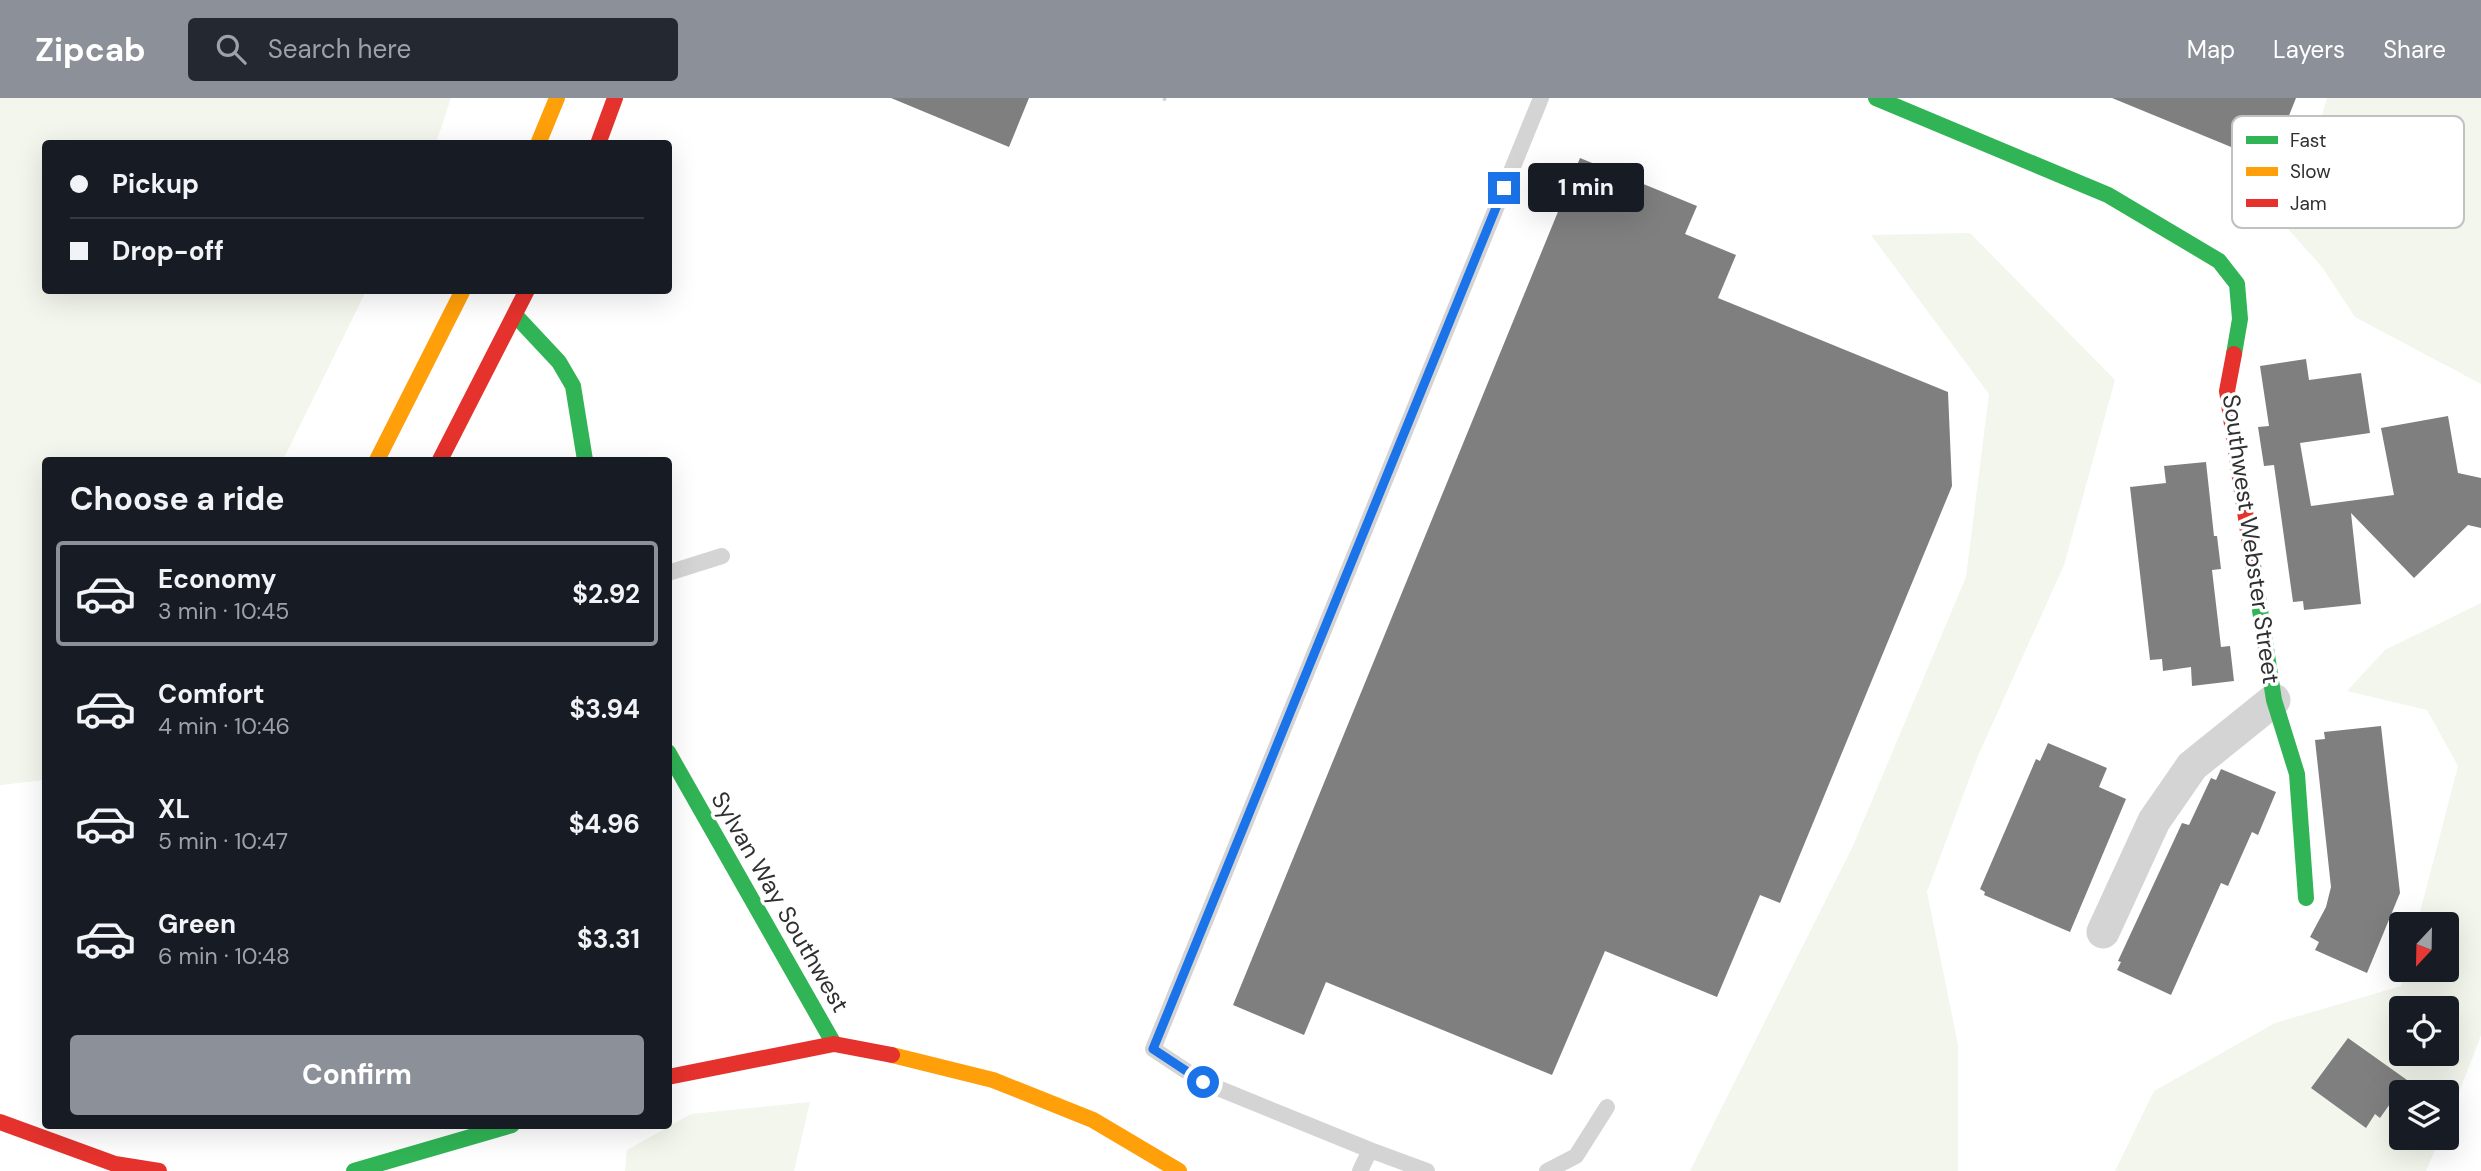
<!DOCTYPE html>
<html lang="en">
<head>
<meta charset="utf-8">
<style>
	:root { --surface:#171b24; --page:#242831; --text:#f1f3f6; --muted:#9ea1a6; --line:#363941; --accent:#8c9099 }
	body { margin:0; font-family:"DM Sans",sans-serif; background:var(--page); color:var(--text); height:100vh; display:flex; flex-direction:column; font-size:26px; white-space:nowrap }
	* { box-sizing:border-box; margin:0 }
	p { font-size:23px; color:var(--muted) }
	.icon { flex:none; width:38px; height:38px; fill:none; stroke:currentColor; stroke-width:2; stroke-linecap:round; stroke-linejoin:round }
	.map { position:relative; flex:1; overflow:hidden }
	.side { position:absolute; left:42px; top:359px; width:630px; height:672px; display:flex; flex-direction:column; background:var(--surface); border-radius:7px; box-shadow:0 7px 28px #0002 }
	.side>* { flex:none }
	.banner { position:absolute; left:42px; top:42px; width:630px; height:154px; border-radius:7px; box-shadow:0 7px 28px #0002; display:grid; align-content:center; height:154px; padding:0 28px; background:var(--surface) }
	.needle { width:46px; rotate:202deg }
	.fabs { position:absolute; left:2389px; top:814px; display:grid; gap:14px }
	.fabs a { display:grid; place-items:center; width:70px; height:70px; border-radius:7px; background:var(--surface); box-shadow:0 7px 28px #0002; font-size:35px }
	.end { position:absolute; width:32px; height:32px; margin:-16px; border:9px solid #1a73e8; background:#fff; box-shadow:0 0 0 4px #fff }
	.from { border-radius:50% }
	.bubble { position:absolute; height:49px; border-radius:7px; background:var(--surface); box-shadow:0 7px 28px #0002; font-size:23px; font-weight:700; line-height:49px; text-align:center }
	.banner b { display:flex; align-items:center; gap:24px; height:66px; font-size:26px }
	.banner b+b { border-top:2px solid var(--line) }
	.banner i { width:18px; height:18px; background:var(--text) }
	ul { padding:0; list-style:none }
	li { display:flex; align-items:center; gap:21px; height:105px; margin:0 14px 10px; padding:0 14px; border:4px solid transparent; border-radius:7px }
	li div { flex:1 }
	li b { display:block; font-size:26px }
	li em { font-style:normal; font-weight:700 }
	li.current { border-color:var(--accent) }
	li>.icon { width:63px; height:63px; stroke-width:1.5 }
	h2 { padding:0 28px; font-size:32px; line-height:84px }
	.cta { display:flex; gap:14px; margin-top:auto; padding:14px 28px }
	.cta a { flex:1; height:80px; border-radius:7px; background:var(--accent); color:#fff; font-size:28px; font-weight:700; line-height:80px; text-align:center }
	header { display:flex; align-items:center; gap:42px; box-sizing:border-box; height:98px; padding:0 35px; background:var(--accent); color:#fff }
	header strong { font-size:33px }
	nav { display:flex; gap:38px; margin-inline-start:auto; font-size:24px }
	.search { width:490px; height:63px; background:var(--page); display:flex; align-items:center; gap:18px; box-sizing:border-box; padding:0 24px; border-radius:7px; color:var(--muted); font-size:26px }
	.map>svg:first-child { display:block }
	.green { fill:#f2f6ec; fill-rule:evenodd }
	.building { fill:#7f7f7f }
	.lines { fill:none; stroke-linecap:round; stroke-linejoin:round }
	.path { stroke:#d4d4d4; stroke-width:4.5; stroke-dasharray:3.5 3.5; stroke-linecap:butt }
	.lane { stroke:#d4d4d4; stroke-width:16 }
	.street { stroke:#d4d4d4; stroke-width:33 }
	.fast { stroke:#30b455; stroke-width:16 }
	.slow { stroke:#ff9f0a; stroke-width:16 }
	.jam { stroke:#e5322d; stroke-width:16 }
	.route { stroke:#1a73e8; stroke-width:9 }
	.labels { text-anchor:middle; stroke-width:7; stroke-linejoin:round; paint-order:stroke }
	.street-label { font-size:24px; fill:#303030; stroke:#fff }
	.key { fill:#fff; stroke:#c1c1c1; stroke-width:2 }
	.key-label { font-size:19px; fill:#303030 }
</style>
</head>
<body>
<header>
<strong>Zipcab</strong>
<div class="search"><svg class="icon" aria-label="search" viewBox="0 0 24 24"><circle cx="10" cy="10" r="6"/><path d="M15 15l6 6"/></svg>Search here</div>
<nav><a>Map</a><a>Layers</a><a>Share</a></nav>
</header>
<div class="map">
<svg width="2481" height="1073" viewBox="0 0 2481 1073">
	<rect width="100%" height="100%" fill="#fff"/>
	<path class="green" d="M0,0H451L436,45L46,46V192L366,193L283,362H46L45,682L0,687Z
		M2327,0H2481V286L2355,219L2322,169L2280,122L2304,78Z
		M1970,135L2115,282L2064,467L1977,660L1927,794L1958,947V1073H1690L1852,750L1966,479L1989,296L1871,137Z
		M2481,505V937L2447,1026L2446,994H2401V1040H2440L2426,1073H2115L2154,993L2275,925L2401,888L2405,872H2446V826H2417L2458,668L2427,612L2347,593L2385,552ZM2401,910H2446V956H2401Z
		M810,1004L794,1073H625L627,1052L691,1016Z"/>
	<path class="building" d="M891,0H1029L1009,49Z
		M2112,0H2296L2270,65Z
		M1580,60L1697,108L1685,136L1736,157L1718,200L1948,294L1952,388L1780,805L1760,797L1717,899L1605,853L1552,977L1326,884L1304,937L1233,907Z
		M2306,261L2309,282L2361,275L2370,335L2300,345L2311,408L2394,397L2381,330L2448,318L2458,375L2481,380V430L2468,427L2414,480L2351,415L2361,506L2304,512L2303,503L2293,504L2274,367L2264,368L2258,329L2269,328L2260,268Z
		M2206,364L2214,438H2217L2221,471L2212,472L2221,549L2230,548L2234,583L2192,588L2191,569L2163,573L2162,561L2150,562L2130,389L2166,385L2164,368Z
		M2381,628L2400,795L2367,875L2315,852L2319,844L2310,839L2326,809L2331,789L2315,642L2325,641L2324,634Z
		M2048,645L2107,670L2099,689L2126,701L2070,834L1984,797L1985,794L1980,791L2036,661L2040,663Z
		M2221,671L2276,694L2258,737L2252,734L2228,788L2221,785L2171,897L2117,872L2121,864L2118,863L2182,725L2189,727L2211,680L2216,682Z
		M2348,940L2407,982L2380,1020L2375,1016L2366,1030L2311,990Z"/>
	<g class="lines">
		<path class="path" d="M1163,0L1169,2"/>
		<path class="lane" d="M668,475L722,458
			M1370,1052L1427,1073
			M1360,1073L1370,1052L1203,984L1153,951L1541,0
			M1547,1073L1576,1058L1607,1009"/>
		<path class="street" d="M2103,834L2154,723L2192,668L2274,602"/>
		<path class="fast" d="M1876,0L2108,97L2219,163L2237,186L2240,221L2234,256
			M515,217L559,264L573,288L585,362
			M2253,467L2274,602L2297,676L2306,800
			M668,654L834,946
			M354,1073L512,1027"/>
		<path class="slow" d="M538,46L557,0
			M377,362L463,192
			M892,957L993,982L1093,1022L1179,1073"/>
		<path class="jam" d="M598,46L615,0
			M2234,256L2227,293L2253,467
			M440,362L527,192
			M668,979L834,946L892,957
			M0,1024L115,1066L159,1073"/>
	</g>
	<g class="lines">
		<path class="route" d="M1203,984L1153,951L1504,90"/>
	</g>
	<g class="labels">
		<g class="street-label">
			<text transform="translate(2251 441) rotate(82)" y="8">Southwest Webster Street</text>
			<text transform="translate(780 804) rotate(60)" y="8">Sylvan Way Southwest</text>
		</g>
	</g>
	<rect x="2232" y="18" width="232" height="112" rx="10" class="key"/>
	<rect x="2246" y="38" width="32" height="8" fill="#30b455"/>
	<rect x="2246" y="69" width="32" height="9" fill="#ff9f0a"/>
	<rect x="2246" y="101" width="32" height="8" fill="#e5322d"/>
	<g class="key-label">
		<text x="2290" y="49">Fast</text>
		<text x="2290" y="80">Slow</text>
		<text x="2290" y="112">Jam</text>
	</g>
</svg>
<div class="fabs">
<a><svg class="needle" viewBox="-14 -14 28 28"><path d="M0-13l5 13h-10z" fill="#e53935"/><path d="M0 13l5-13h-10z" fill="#9ea1a6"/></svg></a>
<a><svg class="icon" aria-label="locate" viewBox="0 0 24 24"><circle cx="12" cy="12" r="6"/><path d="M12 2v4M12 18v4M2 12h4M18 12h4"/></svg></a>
<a><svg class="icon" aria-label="layers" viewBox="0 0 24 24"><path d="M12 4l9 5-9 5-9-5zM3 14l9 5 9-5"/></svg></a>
</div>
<i class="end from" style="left:1203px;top:984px"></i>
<i class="end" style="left:1504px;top:90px"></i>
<div class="bubble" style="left:1528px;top:65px;width:116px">1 min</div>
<div class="banner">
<b><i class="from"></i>Pickup</b>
<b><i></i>Drop-off</b>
</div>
<section class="side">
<h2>Choose a ride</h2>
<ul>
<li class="current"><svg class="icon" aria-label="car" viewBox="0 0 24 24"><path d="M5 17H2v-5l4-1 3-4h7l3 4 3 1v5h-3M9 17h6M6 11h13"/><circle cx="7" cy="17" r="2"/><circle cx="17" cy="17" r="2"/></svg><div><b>Economy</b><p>3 min · 10:45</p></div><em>$2.92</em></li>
<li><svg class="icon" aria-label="car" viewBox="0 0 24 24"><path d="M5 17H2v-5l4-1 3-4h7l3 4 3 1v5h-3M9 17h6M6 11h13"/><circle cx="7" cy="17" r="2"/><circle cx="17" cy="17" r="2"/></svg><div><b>Comfort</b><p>4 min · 10:46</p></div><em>$3.94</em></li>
<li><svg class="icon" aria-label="car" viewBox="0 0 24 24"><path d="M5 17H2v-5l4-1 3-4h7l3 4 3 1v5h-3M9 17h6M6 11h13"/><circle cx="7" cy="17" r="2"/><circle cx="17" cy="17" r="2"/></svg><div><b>XL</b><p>5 min · 10:47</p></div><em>$4.96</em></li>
<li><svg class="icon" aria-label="car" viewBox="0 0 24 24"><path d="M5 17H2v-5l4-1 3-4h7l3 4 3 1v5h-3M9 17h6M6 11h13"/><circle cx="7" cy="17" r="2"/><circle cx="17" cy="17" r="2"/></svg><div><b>Green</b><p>6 min · 10:48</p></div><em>$3.31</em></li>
</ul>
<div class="cta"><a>Confirm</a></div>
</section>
</div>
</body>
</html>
